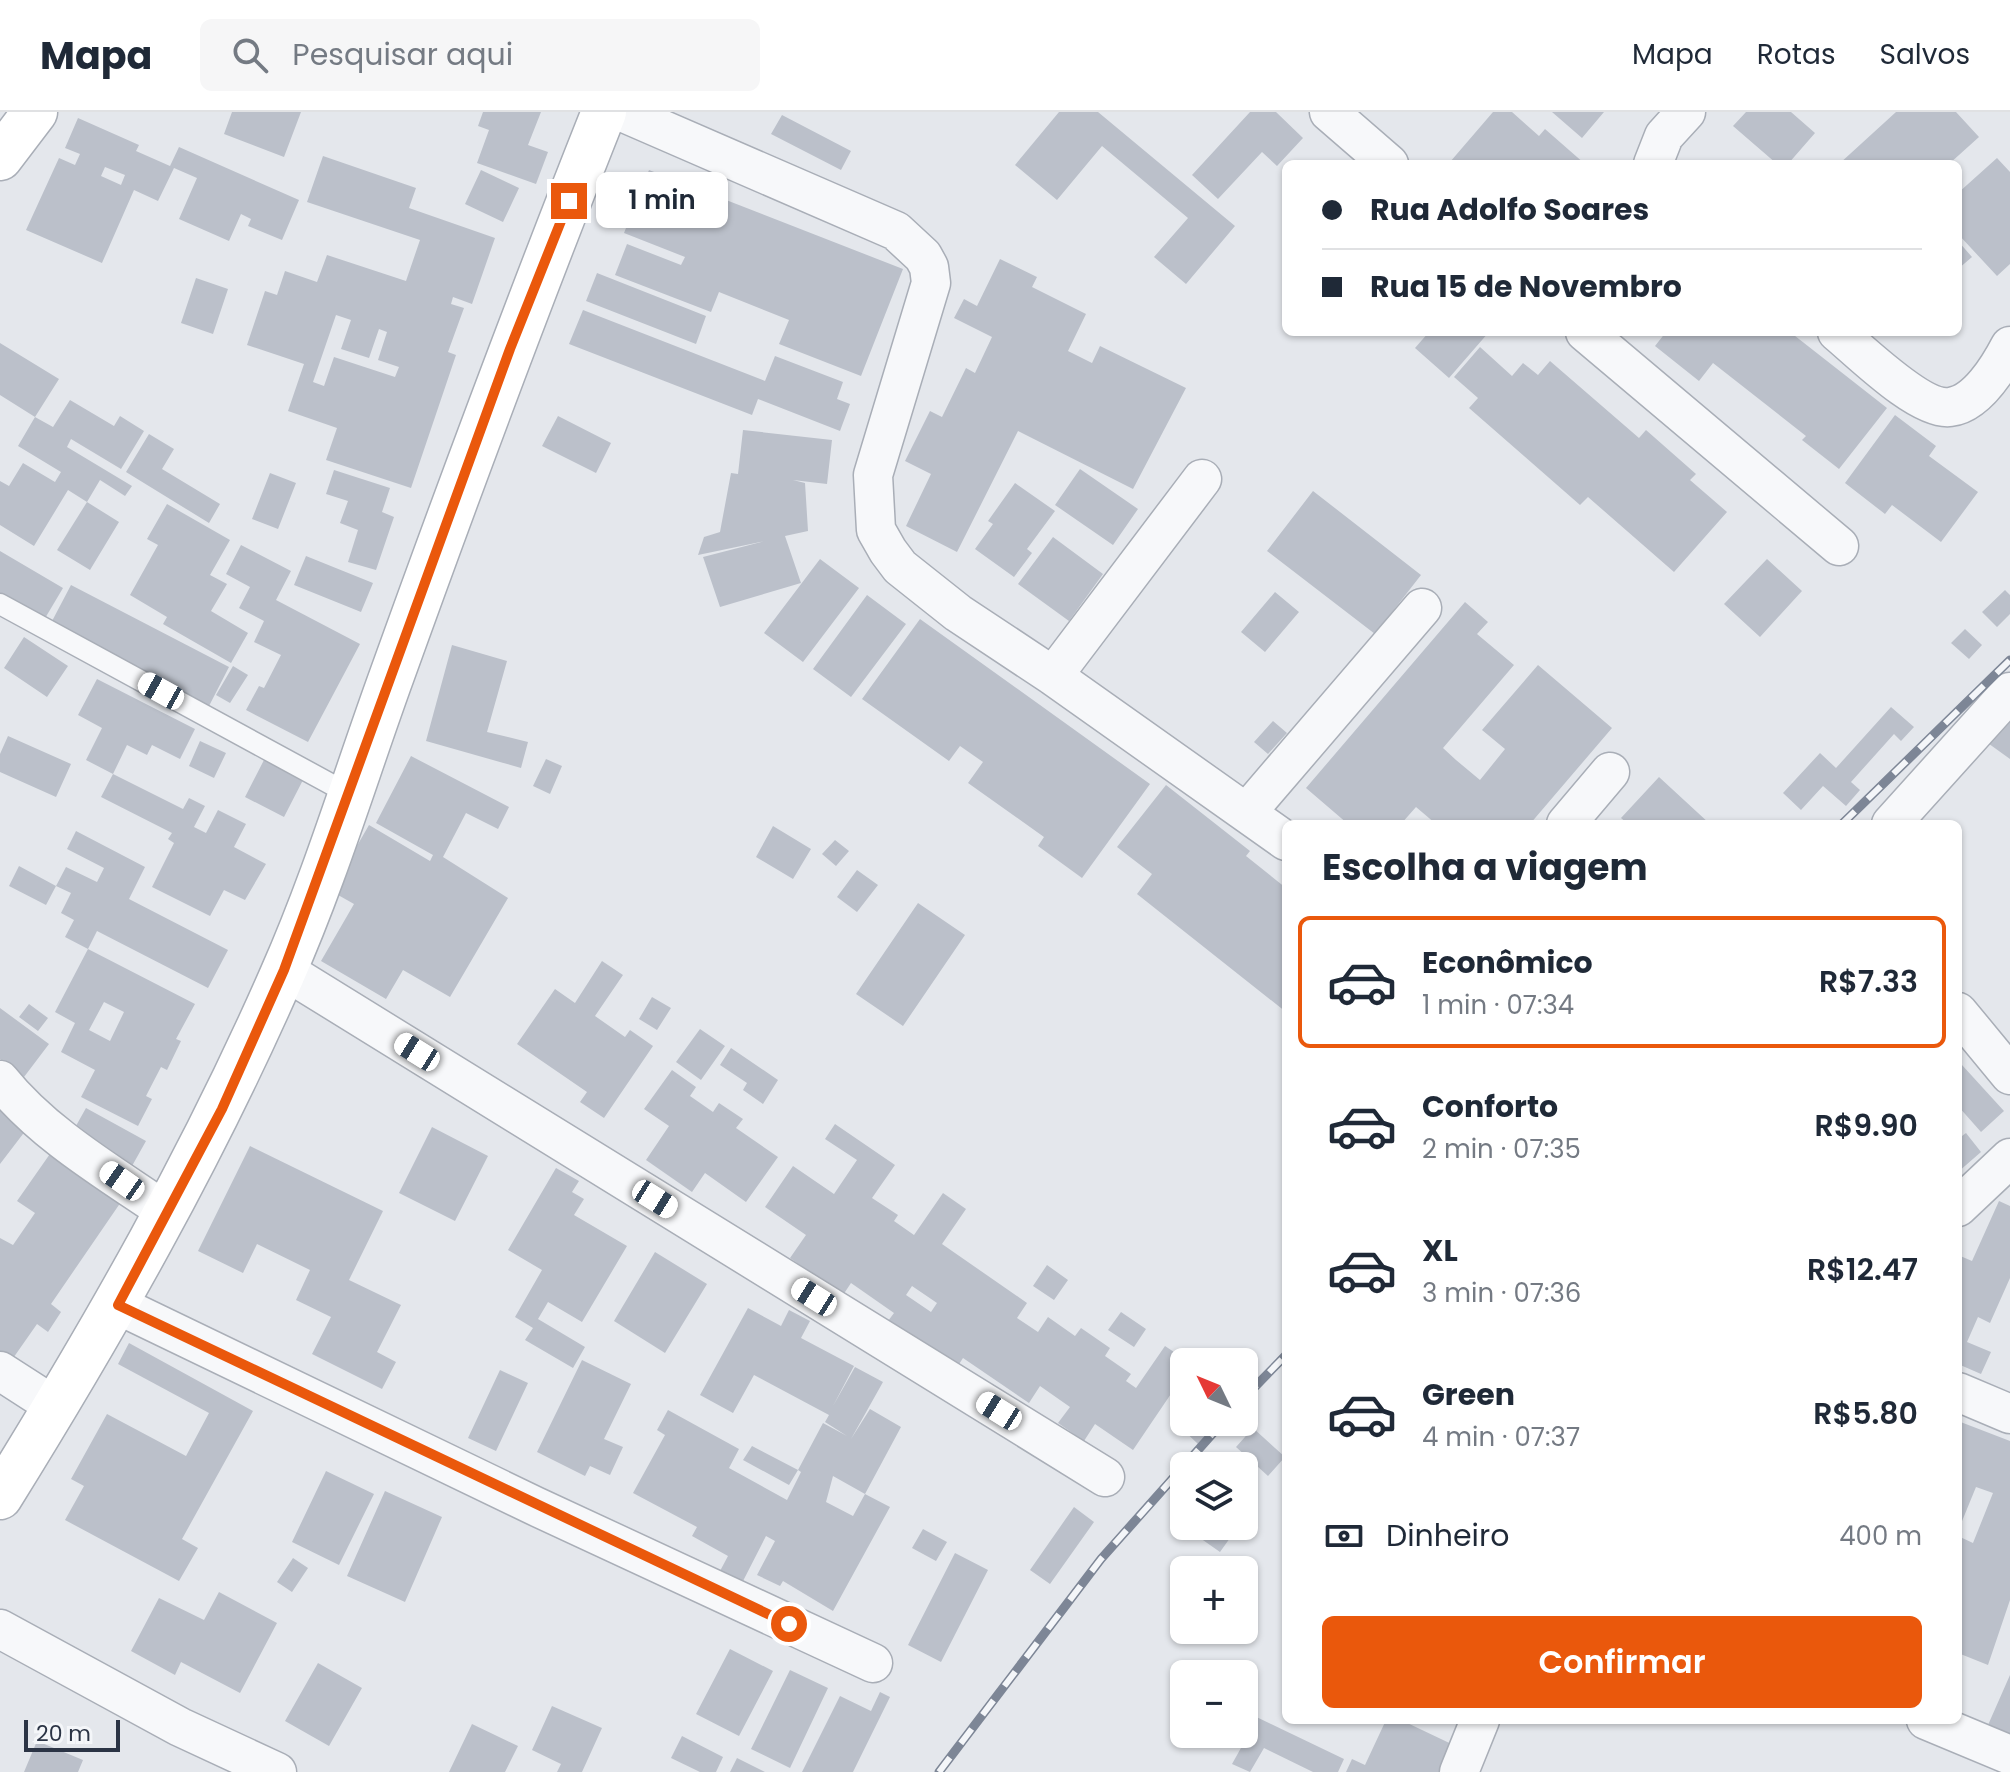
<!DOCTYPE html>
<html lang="pt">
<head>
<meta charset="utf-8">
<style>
	:root { --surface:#fff; --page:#f6f6f7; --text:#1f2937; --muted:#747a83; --line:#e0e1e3; --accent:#ea580c }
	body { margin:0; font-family:Poppins,sans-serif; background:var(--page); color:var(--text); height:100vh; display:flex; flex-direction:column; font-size:30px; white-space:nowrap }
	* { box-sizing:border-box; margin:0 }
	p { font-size:26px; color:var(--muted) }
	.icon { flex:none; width:44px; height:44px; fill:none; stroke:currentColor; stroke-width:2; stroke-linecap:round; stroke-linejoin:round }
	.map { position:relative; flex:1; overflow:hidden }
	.sheet { position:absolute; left:1282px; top:708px; width:680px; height:904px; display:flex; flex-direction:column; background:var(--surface); border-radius:12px; box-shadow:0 2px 6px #0004 }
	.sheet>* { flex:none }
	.hud { position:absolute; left:1282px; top:48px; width:680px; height:176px; border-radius:12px; box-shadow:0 2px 6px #0004; display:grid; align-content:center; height:176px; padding:0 40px; background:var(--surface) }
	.needle { width:52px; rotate:313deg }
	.fabs { position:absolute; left:1170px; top:1236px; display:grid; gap:16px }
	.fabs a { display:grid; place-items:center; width:88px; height:88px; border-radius:12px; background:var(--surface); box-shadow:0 2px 6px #0004; font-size:40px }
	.scale { position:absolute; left:24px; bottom:20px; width:96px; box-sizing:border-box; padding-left:8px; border:4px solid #2b3445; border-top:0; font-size:22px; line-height:28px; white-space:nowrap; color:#2b3445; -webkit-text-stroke:6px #f4f6f9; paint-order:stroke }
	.end { position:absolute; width:36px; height:36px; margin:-18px; border:10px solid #ea580c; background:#fff; box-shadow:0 0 0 4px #fff }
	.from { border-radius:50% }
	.bubble { position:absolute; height:56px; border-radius:12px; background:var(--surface); box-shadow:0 2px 6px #0004; font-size:26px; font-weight:600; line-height:56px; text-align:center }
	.car { position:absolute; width:24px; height:48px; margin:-24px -12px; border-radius:10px; box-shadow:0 0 6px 2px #0007; background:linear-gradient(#fff 24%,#345 0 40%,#fff 0 76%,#345 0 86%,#fff 0) }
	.hud b { display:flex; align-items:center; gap:28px; height:76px; font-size:30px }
	.hud b+b { border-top:2px solid var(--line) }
	.hud i { width:20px; height:20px; background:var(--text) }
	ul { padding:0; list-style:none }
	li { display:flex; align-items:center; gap:24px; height:132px; margin:0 16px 12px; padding:0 24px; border:4px solid transparent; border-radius:12px }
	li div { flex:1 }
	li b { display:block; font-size:30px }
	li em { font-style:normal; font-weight:600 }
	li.active { border-color:var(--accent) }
	li>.icon { width:72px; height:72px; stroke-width:1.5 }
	h2 { padding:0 40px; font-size:36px; line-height:96px }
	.pay { display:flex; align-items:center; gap:20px; height:88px; padding:0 40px; font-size:30px }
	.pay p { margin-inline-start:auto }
	.primary-button { display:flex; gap:16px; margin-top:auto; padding:16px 40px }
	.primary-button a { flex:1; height:92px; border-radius:12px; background:var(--accent); color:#fff; font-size:32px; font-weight:600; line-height:92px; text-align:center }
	header { display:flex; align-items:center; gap:48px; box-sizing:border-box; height:112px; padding:0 40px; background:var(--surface); border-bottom:2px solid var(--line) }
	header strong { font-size:38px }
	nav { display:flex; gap:44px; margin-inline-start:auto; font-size:28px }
	.search { width:560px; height:72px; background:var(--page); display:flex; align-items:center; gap:20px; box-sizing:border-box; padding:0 28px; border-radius:12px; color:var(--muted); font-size:30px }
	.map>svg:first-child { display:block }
	.building { fill:#bbc0ca; fill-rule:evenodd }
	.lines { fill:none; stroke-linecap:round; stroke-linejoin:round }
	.service-casing { stroke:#a9aeb7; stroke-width:23 }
	.minor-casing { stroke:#a9aeb7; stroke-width:41 }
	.secondary-casing { stroke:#a9aeb7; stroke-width:47 }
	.service { stroke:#f7f8fa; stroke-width:20 }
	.minor { stroke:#f7f8fa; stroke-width:38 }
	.secondary { stroke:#fff; stroke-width:44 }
	.rail-casing { stroke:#7d8696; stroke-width:9 }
	.rail { stroke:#f4f6f9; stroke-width:6; stroke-dasharray:18; stroke-linecap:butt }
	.route { stroke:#ea580c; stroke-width:10 }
</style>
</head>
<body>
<header>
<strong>Mapa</strong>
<div class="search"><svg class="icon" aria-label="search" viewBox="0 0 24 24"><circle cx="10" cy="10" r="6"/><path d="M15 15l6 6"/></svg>Pesquisar aqui</div>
<nav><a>Mapa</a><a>Rotas</a><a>Salvos</a></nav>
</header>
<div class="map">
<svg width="2010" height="1660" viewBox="0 0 2010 1660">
	<rect width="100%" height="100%" fill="#e4e7ec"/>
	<path class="building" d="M232,0H301L284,45L224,22Z
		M483,0H541L528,33L548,40L536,72L477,51L489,18L478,14Z
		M1059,0H1098L1235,114L1186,172L1154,145L1188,106L1102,34L1057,88L1015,53Z
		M1250,0H1276L1303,26L1277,54L1262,40L1218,87L1192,63Z
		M1493,0H1512L1539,24L1545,17L1585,52H1452L1450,50Z
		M1552,0H1604L1582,26Z
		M1746,0H1791L1815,21L1788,52H1777L1733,14Z
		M1896,0H1956L1979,25L1949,52H1839Z
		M782,3L851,39L841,58L771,22Z
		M78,6L139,33L136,39L170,54L179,35L299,88L282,128L248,114L251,107L241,102L229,129L179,107L197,66L174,56L158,89L134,78L102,151L26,118L59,46L75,53L80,42L65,36ZM105,55L125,63L121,73L101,64Z
		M323,44L416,76L409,96L495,126L472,192L453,185L451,192L464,196L448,240L456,243L411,376L326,348L337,316L288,299L304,252L247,233L265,179L277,183L285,159L317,170L327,143L406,169L420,128L307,90ZM336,203L351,208L341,237L369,246L379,217L387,220L378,248L399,255L395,265L334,245L324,274L313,270Z
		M1997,46L2010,60V152L1997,164L1958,122V81Z
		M481,58L519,76L503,110L465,92Z
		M649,58L903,157L861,264L779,232L789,208L719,180L711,200L615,163L627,132L681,153L685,145L624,121Z
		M1958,129L1972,145L1958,157Z
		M1000,147L1037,165L1032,175L1086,202L1068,239L1092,251L1100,234L1186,276L1133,377L1018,319L957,440L906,414L931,362L905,349L930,299L942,305L966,256L975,261L992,225L954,206L964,187L977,194Z
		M597,161L706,204L696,232L586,189Z
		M196,166L228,177L213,222L181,211Z
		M583,198L765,269L775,244L843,270L837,287L850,292L840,319L758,287L752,303L569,232Z
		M1429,220H1489L1449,266L1415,236Z
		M1666,220H1790L1887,296L1839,357L1802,328L1806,324L1713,251L1699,269L1655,234Z
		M0,231L59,267L35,305L0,283Z
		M1480,235L1512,264L1523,251L1538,263L1550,249L1639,326L1646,318L1696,362L1690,368L1727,400L1674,460L1588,385L1580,393L1469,296L1478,286L1454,265Z
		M70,288L114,314L120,304L144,319L121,357L71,327L67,335L132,374L125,384L100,368L87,390L68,378L34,434L0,413V369L9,374L23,351L55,370L61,360L18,334L35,305L53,315Z
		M1895,303L1936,334L1929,344L1978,380L1941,430L1892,393L1885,402L1845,371Z
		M558,304L611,331L596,361L542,334Z
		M743,318L832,328L827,372L793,368L805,371L808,419L785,424L801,471L720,495L703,445L765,429L698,443L704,425L720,420L731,361L738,362Z
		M149,322L174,337L162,357L220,392L209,411L126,360Z
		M1080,357L1138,397L1113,433L1055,393Z
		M334,358L390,376L382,400L394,405L376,458L348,450L358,418L340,411L348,389L326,382Z
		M270,361L296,371L278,417L252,407Z
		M1015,371L1055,399L1027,437L1032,441L1014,465L975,437L993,412L988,409Z
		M1313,379L1421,463L1375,522L1267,439Z
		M87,390L119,410L90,458L57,438Z
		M167,392L230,428L210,463L227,472L211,499L248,521L231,551L163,512L167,505L130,483L158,433L147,427Z
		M1053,425L1103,462L1069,509L1018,472Z
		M241,433L291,459L276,488L360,532L308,630L246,598L259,574L264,576L281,543L254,530L264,509L239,496L250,475L226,462Z
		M0,439L63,476L44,508L0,483Z
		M306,444L373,471L361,500L294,473Z
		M820,447L859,476L803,550L764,521Z
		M1767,447L1802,479L1760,525L1724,492Z
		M71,473L229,555L209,594L51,511Z
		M2005,478L2010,483V502L1997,515L1982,500Z
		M1275,480L1299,500L1265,540L1241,520Z
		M867,483L906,512L851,585L813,557Z
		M1465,490L1488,510L1477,522L1514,553L1443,636L1456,648L1480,668L1505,637L1482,618L1538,553L1612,616L1530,712H1436L1416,695L1401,712H1348L1306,676Z
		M920,507L1150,672L1082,766L1038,734L1044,725L968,671L983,650L960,634L949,649L862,587Z
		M1965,517L1982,533L1969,547L1951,531Z
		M24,525L68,554L47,585L4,556Z
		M452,533L507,549L487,620L528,630L521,656L426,629Z
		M233,554L248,563L230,591L216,583Z
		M97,567L195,617L180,647L152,633L147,643L127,633L113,662L86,648L102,616L78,603Z
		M1891,595L1914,615L1901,629L1894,622L1851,670L1860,678L1846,694L1823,674L1801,698L1783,681L1820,641L1836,656Z
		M2010,595V647L1985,629Z
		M1273,609L1287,621L1268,642L1254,630Z
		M8,624L71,652L56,685L0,660V642Z
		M200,629L226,641L214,666L189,654Z
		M411,644L509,695L498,717L466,701L443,745L508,786L450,885L403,858L386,887L321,849L354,792L331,779L369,713L430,749L433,743L376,711Z
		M546,647L562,654L550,682L533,674Z
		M264,648L303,668L284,705L245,685Z
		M113,662L183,697L189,686L205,694L194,715L206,721L218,698L246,712L234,735L266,752L245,788L224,778L210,804L152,775L174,731L168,727L172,721L101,685Z
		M1659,665L1710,712H1628L1621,706Z
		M1166,673L1250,739L1246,744L1286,776V900L1137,782L1152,762L1117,735Z
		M773,714L811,737L793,767L756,745Z
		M76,719L145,755L129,787L228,838L208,876L97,819L88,837L65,825L74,808L61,801L71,781L56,774L66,755L97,770L104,756L67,737Z
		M835,728L849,739L836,754L822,742Z
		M19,754L56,774L46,793L9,774Z
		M857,758L878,773L857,800L837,785Z
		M918,791L965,823L903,914L856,882Z
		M88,837L195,892L176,927L181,929L167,958L161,955L146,984L152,987L138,1014L81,985L95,958L61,940L75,911L55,900ZM104,890L124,900L110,929L89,918Z
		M602,849L623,863L595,904L625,925L630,918L653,934L604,1006L580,990L587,980L517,932L555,877L575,891Z
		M652,885L671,896L657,918L639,907Z
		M29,892L48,906L38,919L19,905Z
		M0,896L49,932L24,965L0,947Z
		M700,917L725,934L701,968L676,950Z
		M731,936L778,968L763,992L743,978L747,971L720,953Z
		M1962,953L2004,999L1981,1020L1958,994V957Z
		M672,958L696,975L690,984L713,1000L719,991L743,1007L736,1016L778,1045L746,1090L705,1061L692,1080L646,1048L669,1014L644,997Z
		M86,996L146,1029L132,1054L72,1021Z
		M0,998L26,1018L0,1052Z
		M835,1012L895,1053L872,1086L898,1103L894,1109L914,1123L943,1081L966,1097L942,1132L1027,1191L1017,1206L1038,1220L1048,1205L1075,1224L1081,1216L1110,1236L1105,1244L1131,1262L1126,1269L1136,1276L1165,1234L1189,1250H1184V1273L1179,1270L1133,1338L1095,1312L1084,1329L1058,1311L1070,1295L1040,1274L1029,1291L963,1246L954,1260L885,1213L894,1201L851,1171L843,1183L790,1146L806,1123L765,1095L793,1054L834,1082L857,1048L825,1027ZM912,1174L937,1191L931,1200L906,1183Z
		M432,1015L488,1044L455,1109L399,1081Z
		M1966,1021L1981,1040L1958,1060V1027Z
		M250,1034L383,1099L349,1168L401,1193L377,1240L396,1250L382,1277L312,1242L331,1205L296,1188L310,1158L257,1132L243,1161L198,1139Z
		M52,1039L123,1087L51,1192L61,1200L48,1220L37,1212L9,1252L0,1246V1126L13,1133L35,1101L17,1089Z
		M556,1056L579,1069L572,1080L584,1087L574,1103L627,1134L582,1210L548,1190L538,1207L585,1235L573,1256L525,1228L533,1216L515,1205L542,1158L508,1138Z
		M1999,1089L2010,1094V1166L1990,1211L1978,1205L1967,1230L1991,1240L1981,1262L1958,1252V1143L1972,1149Z
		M655,1140L707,1172L665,1241L614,1209Z
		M1047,1153L1068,1168L1054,1188L1033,1174Z
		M748,1196L781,1214L789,1198L810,1209L801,1226L854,1254L833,1294L855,1255L883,1270L851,1327L870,1297L901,1315L865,1382L890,1395L833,1499L783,1469L780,1474L757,1463L775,1429L766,1424L742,1471L720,1459L728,1444L692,1424L697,1415L633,1381L665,1323L657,1318L668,1298L739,1337L729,1356L787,1388L801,1360L798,1358L823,1311L847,1324L825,1310L829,1303L754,1263L733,1301L700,1283ZM833,1364L865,1382L853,1404L826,1390Z
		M1121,1200L1146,1217L1134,1235L1108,1218Z
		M129,1231L253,1299L182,1427L198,1436L179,1469L65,1408L84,1374L71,1367L107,1302L186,1344L209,1301L118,1252Z
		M582,1248L631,1272L604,1327L623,1335L610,1363L590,1354L585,1364L537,1340Z
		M500,1258L528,1271L496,1339L468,1326Z
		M1184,1307V1310H1218L1198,1332L1178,1313Z
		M1958,1309L2010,1329V1488L1988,1553L1958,1541V1424L1973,1431L1993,1381L1976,1375L1958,1419Z
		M1253,1316L1285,1345L1268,1364L1236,1335Z
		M752,1334L798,1358L789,1373L743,1348Z
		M326,1359L374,1382L339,1453L292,1430Z
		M385,1379L442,1405L405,1490L347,1464Z
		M1074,1395L1094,1410L1050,1472L1030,1458Z
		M1193,1414H1228L1235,1419L1220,1440L1190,1419Z
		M923,1417L947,1430L936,1449L912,1436Z
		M955,1441L988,1458L941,1550L908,1533Z
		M293,1446L308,1456L292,1480L277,1470Z
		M219,1480L277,1511L240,1581L181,1550L175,1563L131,1539L159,1486L204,1508Z
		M730,1537L773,1559L739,1624L696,1602Z
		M318,1551L362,1576L329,1634L285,1609Z
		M790,1558L828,1576L790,1656L751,1637Z
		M2010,1563V1622L1988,1613Z
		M880,1580L890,1585L853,1660H802L840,1584L871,1599Z
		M552,1594L602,1616L582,1660H557L561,1652L532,1638Z
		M1244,1599L1344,1647L1338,1660H1313L1264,1636L1250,1660L1232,1652L1246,1627L1235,1622H1244Z
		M1386,1608H1401L1462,1637L1452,1660H1346L1352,1647L1365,1653Z
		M472,1612L518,1634L505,1660H449Z
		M682,1624L723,1645L716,1660H700L671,1646Z
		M37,1629L83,1648L78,1660H24Z
		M737,1646L765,1660H730Z"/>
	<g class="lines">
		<g class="service-casing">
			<path id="service" d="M0,492L349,682"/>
		</g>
		<g class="minor-casing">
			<path id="minor" d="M622,0L896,119L923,144L929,155L931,171L873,363L876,418L888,439L900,455L958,501L1053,564L1286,729
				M1329,0L1389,52
				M1653,52L1664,24L1686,0
				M1585,220L1839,434
				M1837,220C1860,239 1920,299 1950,295C1977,292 1999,255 2010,234
				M1053,564L1202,367
				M1247,700L1422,496
				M1566,712L1610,660
				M1891,712L2010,580
				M284,858L1105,1365
				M1958,900L2010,963
				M0,968C44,1023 110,1061 168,1101
				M1958,1095L2010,1046
				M118,1193L535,1394L873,1551
				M0,1259L56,1295
				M1958,1280L2010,1302
				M0,1517L180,1615L277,1660
				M1926,1608L2010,1643
				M1459,1660L1480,1608"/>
		</g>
		<g class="secondary-casing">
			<path id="secondary" d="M0,46L35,0
				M0,1385C105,1216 202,1046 282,863C325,766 356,662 392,563C460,374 530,186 604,0"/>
		</g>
		<use href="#service" class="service"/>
		<use href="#minor" class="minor"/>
		<use href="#secondary" class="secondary"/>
		<g class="rail-casing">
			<path id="rail" d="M1842,712L2010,548
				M1244,1286L1286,1243
				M939,1660L1101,1447L1223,1310"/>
		</g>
		<use href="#rail" class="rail"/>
	</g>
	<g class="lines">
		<path class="route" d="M569,89L510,237L284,858L222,997L118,1193L789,1512"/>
	</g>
</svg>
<div class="fabs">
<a><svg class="needle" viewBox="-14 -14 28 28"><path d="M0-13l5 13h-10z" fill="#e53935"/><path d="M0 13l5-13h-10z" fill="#747a83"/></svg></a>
<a><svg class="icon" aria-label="layers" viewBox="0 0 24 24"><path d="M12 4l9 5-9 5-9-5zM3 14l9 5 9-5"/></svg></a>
<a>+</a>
<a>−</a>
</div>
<div class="scale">20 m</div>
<i class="end from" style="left:789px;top:1512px"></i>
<i class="end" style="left:569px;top:89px"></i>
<div class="bubble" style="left:596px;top:60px;width:132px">1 min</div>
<i class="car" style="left:161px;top:579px;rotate:299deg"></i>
<i class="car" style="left:417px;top:940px;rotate:302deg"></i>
<i class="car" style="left:122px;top:1069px;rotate:305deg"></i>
<i class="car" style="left:655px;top:1087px;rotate:122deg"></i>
<i class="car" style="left:814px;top:1185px;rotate:302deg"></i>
<i class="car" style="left:999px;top:1299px;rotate:302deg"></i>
<div class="hud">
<b><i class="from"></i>Rua Adolfo Soares</b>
<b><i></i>Rua 15 de Novembro</b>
</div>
<section class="sheet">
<h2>Escolha a viagem</h2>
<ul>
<li class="active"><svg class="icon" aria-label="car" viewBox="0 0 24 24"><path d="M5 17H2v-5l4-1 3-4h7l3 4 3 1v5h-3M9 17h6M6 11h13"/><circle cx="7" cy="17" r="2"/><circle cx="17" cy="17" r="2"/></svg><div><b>Econômico</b><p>1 min · 07:34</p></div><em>R$7.33</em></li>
<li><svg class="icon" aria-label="car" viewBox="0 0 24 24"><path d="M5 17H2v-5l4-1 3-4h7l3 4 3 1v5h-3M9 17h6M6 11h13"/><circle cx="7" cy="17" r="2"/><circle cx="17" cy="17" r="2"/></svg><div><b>Conforto</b><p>2 min · 07:35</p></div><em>R$9.90</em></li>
<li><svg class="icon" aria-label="car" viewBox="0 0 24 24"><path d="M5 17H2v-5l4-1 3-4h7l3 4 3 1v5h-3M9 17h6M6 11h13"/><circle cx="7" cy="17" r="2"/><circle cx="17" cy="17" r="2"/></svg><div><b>XL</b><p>3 min · 07:36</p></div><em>R$12.47</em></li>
<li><svg class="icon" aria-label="car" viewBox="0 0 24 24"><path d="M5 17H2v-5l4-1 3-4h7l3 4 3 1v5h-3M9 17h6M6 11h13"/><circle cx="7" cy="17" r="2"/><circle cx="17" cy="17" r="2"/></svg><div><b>Green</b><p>4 min · 07:37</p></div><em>R$5.80</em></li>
</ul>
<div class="pay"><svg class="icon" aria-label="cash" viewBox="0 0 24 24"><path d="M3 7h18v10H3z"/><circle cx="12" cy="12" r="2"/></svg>Dinheiro<p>400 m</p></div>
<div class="primary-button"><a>Confirmar</a></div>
</section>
</div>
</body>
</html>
